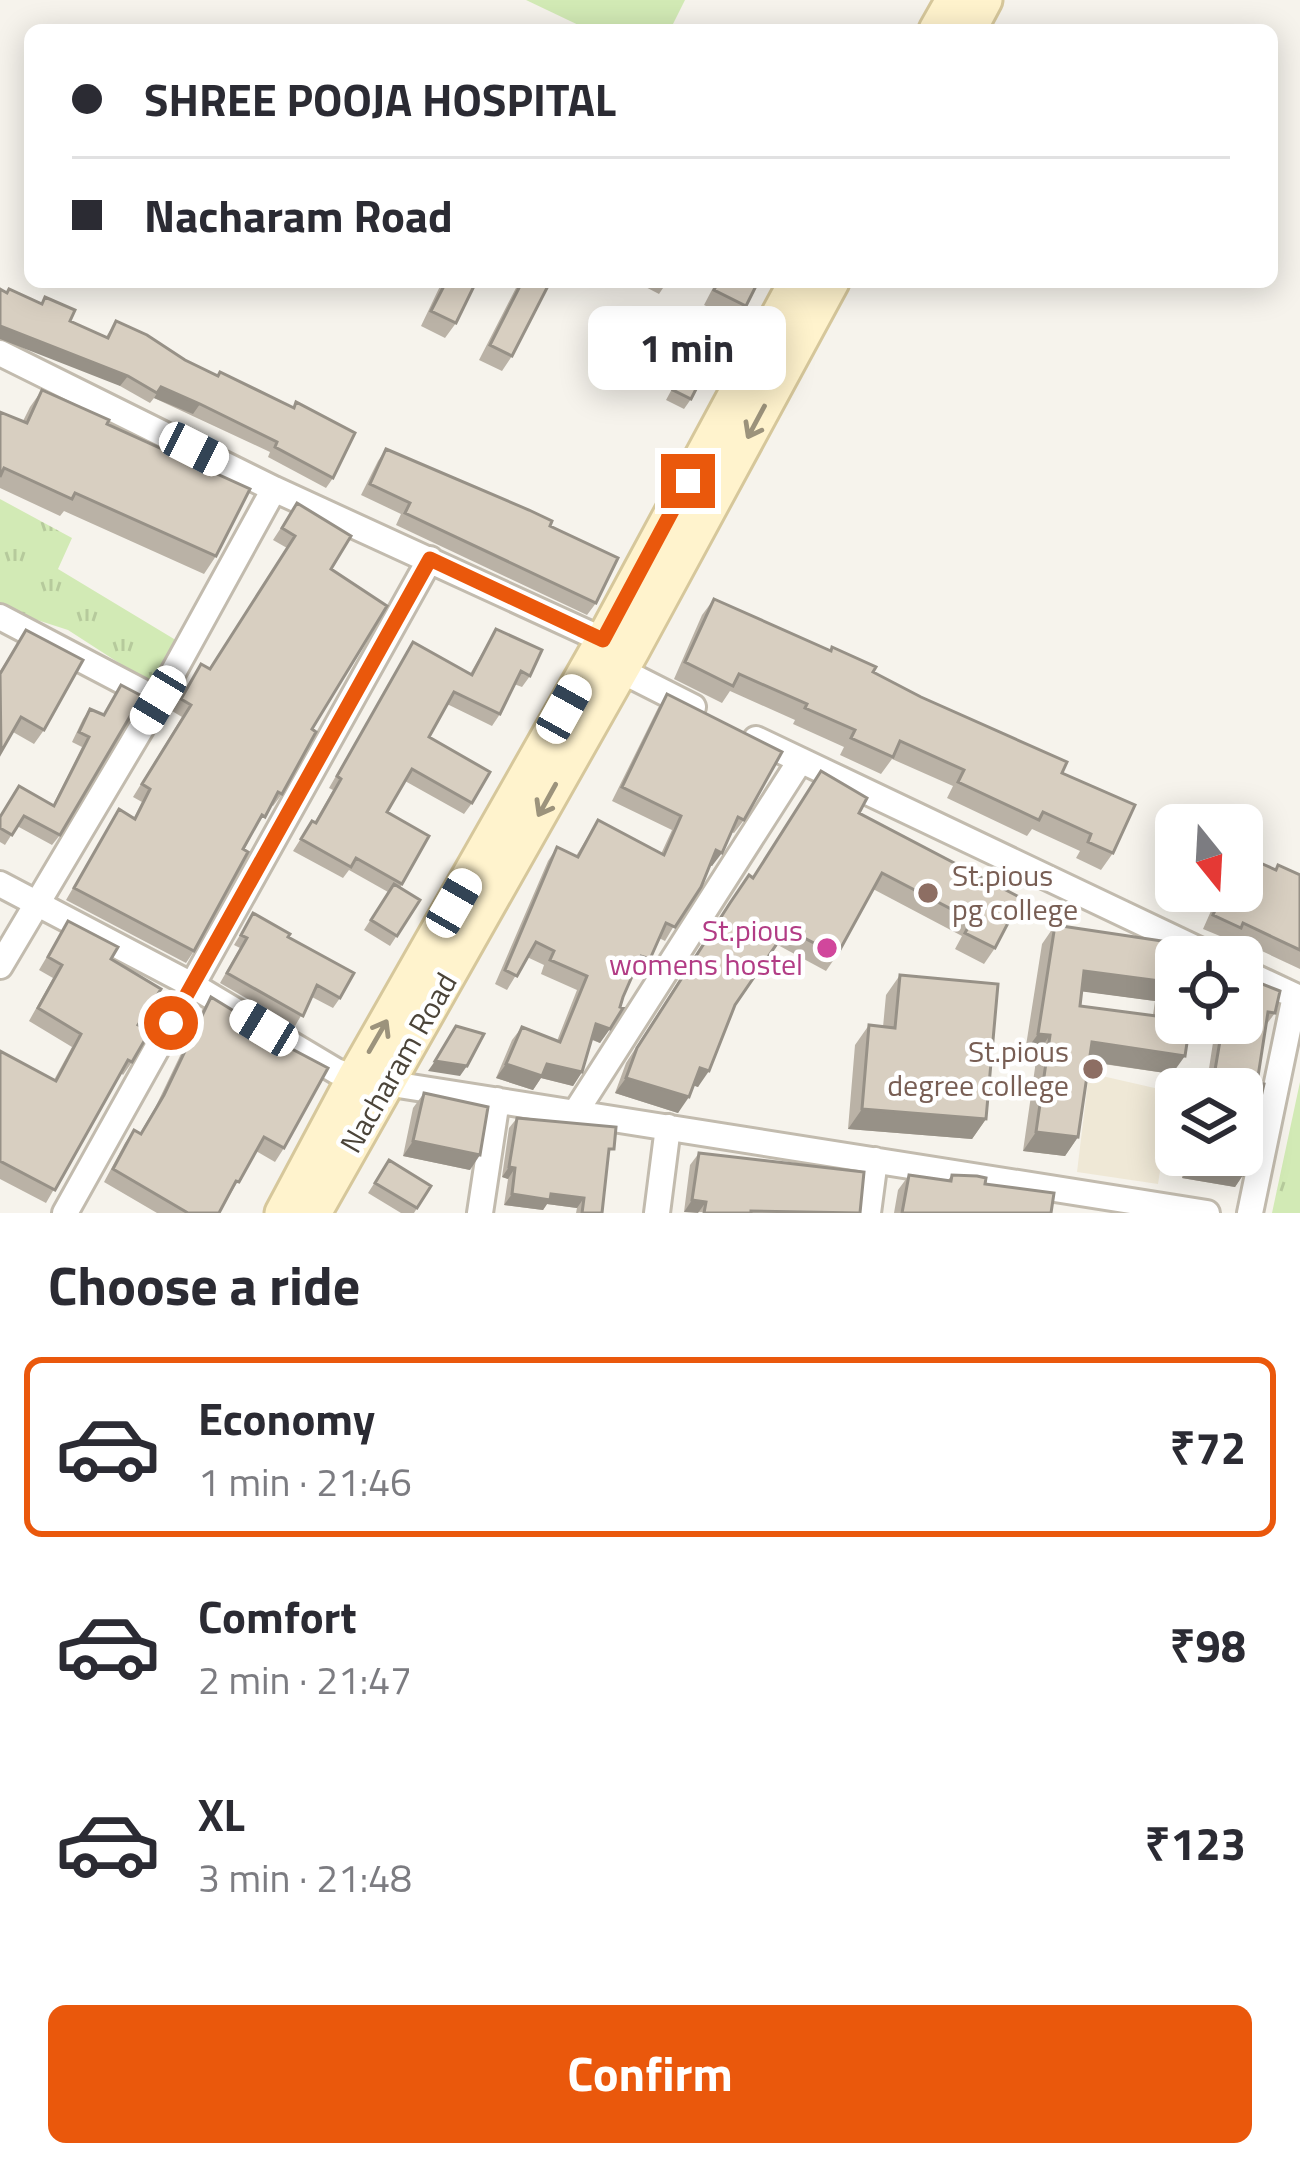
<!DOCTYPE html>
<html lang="en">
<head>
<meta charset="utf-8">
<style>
	:root { --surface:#fff; --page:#f2f2f3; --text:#2b2b33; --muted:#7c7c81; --line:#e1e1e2; --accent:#ea580c }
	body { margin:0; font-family:"Titillium Web",sans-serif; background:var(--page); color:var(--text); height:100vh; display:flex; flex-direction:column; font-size:45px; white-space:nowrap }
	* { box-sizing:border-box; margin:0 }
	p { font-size:39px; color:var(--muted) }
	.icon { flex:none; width:66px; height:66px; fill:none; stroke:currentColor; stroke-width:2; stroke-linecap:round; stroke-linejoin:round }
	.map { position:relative; height:1213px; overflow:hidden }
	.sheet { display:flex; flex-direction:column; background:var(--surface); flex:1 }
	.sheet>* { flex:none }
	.guide { position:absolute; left:24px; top:24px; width:1254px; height:264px; border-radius:18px; box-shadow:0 6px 30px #0003; display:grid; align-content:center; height:264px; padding:0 48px; background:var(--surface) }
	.needle { width:78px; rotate:162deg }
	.buttons { position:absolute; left:1155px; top:804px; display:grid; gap:24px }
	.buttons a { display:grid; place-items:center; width:108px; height:108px; border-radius:18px; background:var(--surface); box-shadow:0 6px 30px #0003; font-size:60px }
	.end { position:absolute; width:54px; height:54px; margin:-27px; border:15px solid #ea580c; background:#fff; box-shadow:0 0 0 6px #fff }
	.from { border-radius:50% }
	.bubble { position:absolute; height:84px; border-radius:18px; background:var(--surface); box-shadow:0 6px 30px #0003; font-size:39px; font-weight:700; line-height:84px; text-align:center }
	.car { position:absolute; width:36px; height:72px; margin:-36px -18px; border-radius:15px; box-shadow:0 0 9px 3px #0007; background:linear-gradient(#fff 24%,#345 0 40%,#fff 0 76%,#345 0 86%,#fff 0) }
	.guide b { display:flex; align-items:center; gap:42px; height:114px; font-size:45px }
	.guide b+b { border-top:3px solid var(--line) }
	.guide i { width:30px; height:30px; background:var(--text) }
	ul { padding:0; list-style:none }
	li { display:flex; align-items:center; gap:36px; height:180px; margin:0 24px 18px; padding:0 24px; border:6px solid transparent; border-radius:18px }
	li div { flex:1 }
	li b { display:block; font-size:45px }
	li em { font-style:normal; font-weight:700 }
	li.current { border-color:var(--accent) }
	li>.icon { width:108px; height:108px; stroke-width:1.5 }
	h2 { padding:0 48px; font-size:54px; line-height:144px }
	.action { display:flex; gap:24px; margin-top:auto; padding:24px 48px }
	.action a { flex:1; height:138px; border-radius:18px; background:var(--accent); color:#fff; font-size:48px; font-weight:700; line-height:138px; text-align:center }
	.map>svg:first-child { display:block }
	.education { fill:#efe8d6 }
	.park { fill:url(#park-tufts) }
	.garden { fill:#d2eab5 }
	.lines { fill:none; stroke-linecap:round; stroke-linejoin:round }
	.street-casing { stroke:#c2bbae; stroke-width:30 }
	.secondary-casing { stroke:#d6c79b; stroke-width:39 }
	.street { stroke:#fff; stroke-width:24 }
	.secondary { stroke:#fff3cd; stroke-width:33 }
	.wall { fill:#bab2a6; fill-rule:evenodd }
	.shaded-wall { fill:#979187 }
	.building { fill:#d8cfc1; stroke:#979187; stroke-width:3; fill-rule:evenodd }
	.oneway { stroke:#9c937c }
	.route { stroke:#ea580c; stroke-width:15 }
	.education-dot { fill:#8d6e63; stroke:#fff; stroke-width:4.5 }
	.hotel-dot { fill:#d1479c; stroke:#fff; stroke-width:4.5 }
	.labels { text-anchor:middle; stroke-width:9; stroke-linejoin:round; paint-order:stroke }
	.education-label { font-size:30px; fill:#785e54; stroke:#fff; text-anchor:start }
	.hotel-label { font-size:30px; fill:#b23c85; stroke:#fff; text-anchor:end }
	.street-label { font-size:30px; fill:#4b4439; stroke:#fff }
</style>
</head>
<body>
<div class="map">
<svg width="1300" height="1213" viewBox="0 0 1300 1213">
	<defs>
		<pattern id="park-tufts" width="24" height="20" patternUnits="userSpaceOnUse" patternTransform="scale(3)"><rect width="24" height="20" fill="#d2eab5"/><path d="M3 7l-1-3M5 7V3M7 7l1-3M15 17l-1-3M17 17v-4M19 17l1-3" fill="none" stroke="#b6ca9c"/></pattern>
	</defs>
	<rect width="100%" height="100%" fill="#f6f3ec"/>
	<path class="education" d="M1089,1073L1172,1092L1158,1184L1077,1172Z"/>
	<path class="park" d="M0,499L72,538L58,569L179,642L150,683L68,630L0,608Z
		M1300,1082V1213H1272Z"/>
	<path class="garden" d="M526,0H685L670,30H589Z"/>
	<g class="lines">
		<g class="street-casing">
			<path id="street" d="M0,353L274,489L603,640
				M0,617L158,700
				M620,670L693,707
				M756,739L1214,957
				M0,884L192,985L336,1071L354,1078L1207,1213
				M0,966L158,700L274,489
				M1242,971L1295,996L1250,1213
				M575,1113L800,761
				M65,1213L430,559
				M480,1213L497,1100
				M657,1213L668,1127
				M868,1213L875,1160"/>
		</g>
		<g class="secondary-casing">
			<path id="secondary" d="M936,30L953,0
				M969,30L985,0
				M282,1213L354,1078L603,640L796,282
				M314,1213L632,651L832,282"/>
		</g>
		<use href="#street" class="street"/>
		<use href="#secondary" class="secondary"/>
	</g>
	<path class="wall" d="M442,282H476L456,323L445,338L421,326Z
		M519,282H550L512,356L502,371L479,360Z
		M636,282H667L659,294Z
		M716,282H758L736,321L704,305Z
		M45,297L70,321L106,337L116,321L333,478L326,488L268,457L270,452L154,398L150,403L120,386L41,303Z
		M628,309L623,365L616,375L597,365Z
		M697,343L691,399L684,409L666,400Z
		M42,390L107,424L216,556L204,574L64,511L60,516L0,488V412L23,421L30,407Z
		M386,449L550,526L596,603L587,615L396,525L401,514L361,495L378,461Z
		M297,503L331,569L312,729L282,794L273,806L271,805L255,828L194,951L186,963L66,900L119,809L134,818L142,802L133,797L182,717L172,711L201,664L209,669L287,548L273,540Z
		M714,599L873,672L1062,773L1113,853L1101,870L1076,858L1080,851L1032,829L1027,836L947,798L953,786L892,759L881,774L840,755L844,747L793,724L795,720L730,691L722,703L674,679L702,615Z
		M496,629L530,676L522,687L514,684L500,714L492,726L447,704L429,737L472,803L464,814L405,781L387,812L429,836L400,888L420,900L390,946L364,930L388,892L349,870L343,878L293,851L312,821L314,823L333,790L329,788L413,642L470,674Z
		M26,630L44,730L34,744L13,732L0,751V671Z
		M121,685L60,835L52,845L17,826L5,845L0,842V816L53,805L82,747L72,742L83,719L90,709L103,715Z
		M667,694L744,820L734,833L731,832L712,866L710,865L665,941L659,938L650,959L640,973L634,971L600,1043L592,1040L582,1072L573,1086L541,1078L533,1090L496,1078L512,1040L522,1027L557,1041L577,990L541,974L544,965L527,957L507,990L495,984L548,861L557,847L576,856L598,820L661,854L672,830L612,801L658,708Z
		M821,771L859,813L1021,898L995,948L984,964L955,949L962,936L873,889L837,955L826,971L776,944L735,1005L698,1087L693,1085L678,1113L615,1093L626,1063L719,918L753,877Z
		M1176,858V891H1242L1275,870L1300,875V969L1234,938L1232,941L1203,929L1211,911L1162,889Z
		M253,913L288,937L340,998L333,1008L312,997L295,1026L220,983L240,948L234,945Z
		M68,921L111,959L138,1025L132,1062L123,1075L121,1073L46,1203L0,1179V1051L54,1080L72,1047L29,1021L53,978L39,970Z
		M1055,925L1202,947L1172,1074L1089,1062L1078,1137L1065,1156L1023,1151L1037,1054L1025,1052L1042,944ZM1082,991L1155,1001L1153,1015L1080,1006Z
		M900,975L986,1119L972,1139L848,1129L855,1045L869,1025L883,1027L886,995Z
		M1242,976L1280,991L1275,1013L1266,1025L1257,1083L1264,1084L1243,1175L1235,1187L1182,1178L1185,1155H1242V1089H1193L1202,1074L1208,1075L1216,1023H1242Z
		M211,997L258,1031L284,1148L275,1162L256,1151L219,1213H157L104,1182L125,1143L134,1130L140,1133L155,1108L202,1010Z
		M424,1093L470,1170L403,1156L413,1108Z
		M517,1118L608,1157L602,1213H576L577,1208L547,1204L543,1210L504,1205L508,1179L502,1177L509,1128Z
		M699,1153L860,1213L684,1212L690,1165Z
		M389,1160L431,1186L414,1213H401L368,1193Z
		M909,1175L948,1180L952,1175L985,1184L1051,1213H894L898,1190Z"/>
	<path class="shaded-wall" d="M0,326L128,376L120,386L0,339Z
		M161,387L200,404L193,414L154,398Z
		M716,850L722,853L712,866L707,864Z
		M641,956L650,959L640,973L631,969Z
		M1084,971L1168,982L1155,1001L1071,990Z
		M596,1024L610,1029L600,1043L587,1037Z
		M1038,1034L1050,1035L1037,1054L1025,1052Z
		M1092,1042L1185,1056L1172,1074L1079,1060Z
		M435,1061L467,1066L460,1076L428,1071Z
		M506,1064H547L582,1072L573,1086L541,1078L533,1090L496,1078Z
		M700,1068L709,1071L698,1087L689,1084Z
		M626,1078L689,1097L678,1113L615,1093Z
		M862,1109L986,1119L972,1139L848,1129Z
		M1036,1132L1078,1137L1065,1156L1023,1151Z
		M413,1141L480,1155L470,1170L403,1156Z
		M509,1167L515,1168L508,1179L502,1177Z
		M1191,1167L1243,1175L1235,1187L1182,1178Z
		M512,1194H551L584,1198L577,1208L547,1204L543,1210L504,1205Z
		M692,1200L706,1202L698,1213L684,1212Z"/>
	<path class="building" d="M446,282H476L456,323L431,311Z
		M522,282H550L512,356L490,345Z
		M718,282H758L746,306L714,290Z
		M0,289L7,293L9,289L42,304L45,297L75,310L70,321L108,338L116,321L147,335L185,360L218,376L220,372L294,408L296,402L355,433L333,478L275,447L277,442L200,404L161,387L157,393L128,376L0,326Z
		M628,309L646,319L623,365L604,355Z
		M697,343L715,352L691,399L673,390Z
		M42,390L109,420L107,424L250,489L216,556L75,493L72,499L4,468L0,477V412L27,423Z
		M386,449L529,510L552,521L550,526L618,558L596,603L405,513L410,503L370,484Z
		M297,503L351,536L331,569L387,606L312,729L316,732L282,794L278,792L265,817L262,815L243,849L248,852L194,951L74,888L119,809L135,819L150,789L142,784L191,705L181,699L201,664L210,669L295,536L282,528Z
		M714,599L831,651L832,647L876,667L873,672L921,697L1067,762L1062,773L1135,805L1113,853L1088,842L1091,834L1043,812L1039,820L958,782L964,770L900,741L893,757L851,738L855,730L805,708L807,704L739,674L733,686L685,662Z
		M496,629L542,650L530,676L521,671L500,714L454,692L429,737L490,772L472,803L412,769L387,812L429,836L402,884L356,858L351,867L301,839L312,821L316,823L341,779L337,776L413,642L472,675Z
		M26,630L83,660L44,730L21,717L1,752L0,674Z
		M121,685L142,696L60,835L24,816L12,835L0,828V817L19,786L54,806L89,737L79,732L90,709L104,715Z
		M667,694L782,752L744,820L738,817L722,853L716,850L701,887L675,927L666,923L650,959L641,956L623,997L620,1007L623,1008L610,1029L596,1024L582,1072L547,1064L542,1076L506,1064L522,1027L560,1042L587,976L550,960L554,951L536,942L517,976L505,970L557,847L578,857L598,820L664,855L681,816L622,787Z
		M821,771L867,798L859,813L1021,898L995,948L965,933L972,920L882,873L837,955L787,929L735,1005L709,1071L700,1068L689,1097L626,1078L637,1048L730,903L749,875L753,878Z
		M1242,855L1276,870L1278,865L1300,875V950L1243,923L1241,928L1213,915L1221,897L1207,891H1242Z
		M394,884L420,900L397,936L371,920Z
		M253,913L290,934L288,937L354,973L340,998L317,985L303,1016L227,973L247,938L241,935Z
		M68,921L118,947L111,959L161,989L138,1025L150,1031L132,1062L128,1060L55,1190L0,1161V1051L56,1081L81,1034L38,1008L62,965L48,957Z
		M1055,925L1202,947L1201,957H1176V1023H1190L1185,1056L1092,1042L1078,1137L1036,1132L1050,1035L1038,1034ZM1084,971L1168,982L1164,1017L1080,1006Z
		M900,975L998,984L986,1119L862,1109L869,1025L895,1028Z
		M1242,976L1280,991L1275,1013L1268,1012L1257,1083L1264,1084L1243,1175L1191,1167L1192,1155H1242V1089H1200L1202,1074L1214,1076L1223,1023H1242Z
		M211,997L260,1027L258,1031L328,1068L284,1148L264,1137L239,1182L236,1181L219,1213H188L113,1169L134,1130L141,1134L164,1095Z
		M456,1026L484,1034L467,1066L435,1061Z
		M424,1093L488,1107L480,1155L413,1141Z
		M517,1118L616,1127L614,1149H609L602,1213H582L584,1198L551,1194L550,1200L512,1194L515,1168L509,1167Z
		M699,1153L864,1172L860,1213L751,1211V1213H704L706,1202L692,1200Z
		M389,1160L431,1186L417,1208L375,1183Z
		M909,1175L951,1181L952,1175L977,1176L986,1178L985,1184L1054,1193L1051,1213H902Z"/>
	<defs><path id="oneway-shaft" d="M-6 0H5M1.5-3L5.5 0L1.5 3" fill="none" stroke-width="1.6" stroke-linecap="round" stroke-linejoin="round" transform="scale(3)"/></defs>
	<g class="oneway">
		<use href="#oneway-shaft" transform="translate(756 422) rotate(118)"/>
		<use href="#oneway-shaft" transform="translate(547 800) rotate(119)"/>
		<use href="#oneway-shaft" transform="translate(378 1036) rotate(-60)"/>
	</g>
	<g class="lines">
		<path class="route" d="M171,1023L430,559L603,640L688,481"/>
	</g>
	<g class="education-dot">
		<circle cx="928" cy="893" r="12"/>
		<circle cx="1093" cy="1069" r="12"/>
	</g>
	<circle class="hotel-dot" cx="827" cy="948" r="12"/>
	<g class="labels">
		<g class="education-label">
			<text x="952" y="886">St.pious<tspan x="952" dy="34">pg college</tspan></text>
			<text x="1069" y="1062" text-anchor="end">St.pious<tspan x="1069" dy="34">degree college</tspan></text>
		</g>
		<g class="hotel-label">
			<text x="803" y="941">St.pious<tspan x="803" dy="34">womens hostel</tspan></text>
		</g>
		<g class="street-label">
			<text transform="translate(399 1063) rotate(-60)" y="10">Nacharam Road</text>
		</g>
	</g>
</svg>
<div class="buttons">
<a><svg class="needle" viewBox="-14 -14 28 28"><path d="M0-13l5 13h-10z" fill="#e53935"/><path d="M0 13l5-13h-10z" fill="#7c7c81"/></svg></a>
<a><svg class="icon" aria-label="locate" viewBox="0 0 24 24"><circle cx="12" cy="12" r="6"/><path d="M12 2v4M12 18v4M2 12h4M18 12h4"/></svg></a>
<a><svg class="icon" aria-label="layers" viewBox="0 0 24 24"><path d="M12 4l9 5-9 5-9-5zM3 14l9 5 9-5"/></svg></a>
</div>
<i class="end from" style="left:171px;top:1023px"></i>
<i class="end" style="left:688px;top:481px"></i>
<div class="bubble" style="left:588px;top:306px;width:198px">1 min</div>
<i class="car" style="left:194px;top:449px;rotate:117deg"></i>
<i class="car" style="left:158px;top:700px;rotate:211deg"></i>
<i class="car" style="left:564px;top:709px;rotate:29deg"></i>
<i class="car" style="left:454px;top:903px;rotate:30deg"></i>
<i class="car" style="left:264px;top:1028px;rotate:301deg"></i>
<div class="guide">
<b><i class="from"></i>SHREE POOJA HOSPITAL</b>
<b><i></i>Nacharam Road</b>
</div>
</div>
<section class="sheet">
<h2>Choose a ride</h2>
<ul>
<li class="current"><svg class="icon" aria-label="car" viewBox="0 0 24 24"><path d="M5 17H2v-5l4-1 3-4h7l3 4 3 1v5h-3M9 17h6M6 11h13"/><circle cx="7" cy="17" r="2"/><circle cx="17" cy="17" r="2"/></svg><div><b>Economy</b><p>1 min · 21:46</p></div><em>₹72</em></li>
<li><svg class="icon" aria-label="car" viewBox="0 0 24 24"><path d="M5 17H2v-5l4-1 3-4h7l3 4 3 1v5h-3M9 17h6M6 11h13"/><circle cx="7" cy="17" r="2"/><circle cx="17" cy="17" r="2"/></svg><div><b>Comfort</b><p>2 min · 21:47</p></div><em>₹98</em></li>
<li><svg class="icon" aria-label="car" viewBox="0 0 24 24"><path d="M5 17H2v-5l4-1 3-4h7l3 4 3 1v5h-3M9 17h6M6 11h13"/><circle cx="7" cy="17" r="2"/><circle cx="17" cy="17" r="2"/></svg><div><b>XL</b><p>3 min · 21:48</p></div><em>₹123</em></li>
</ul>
<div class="action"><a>Confirm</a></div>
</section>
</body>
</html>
